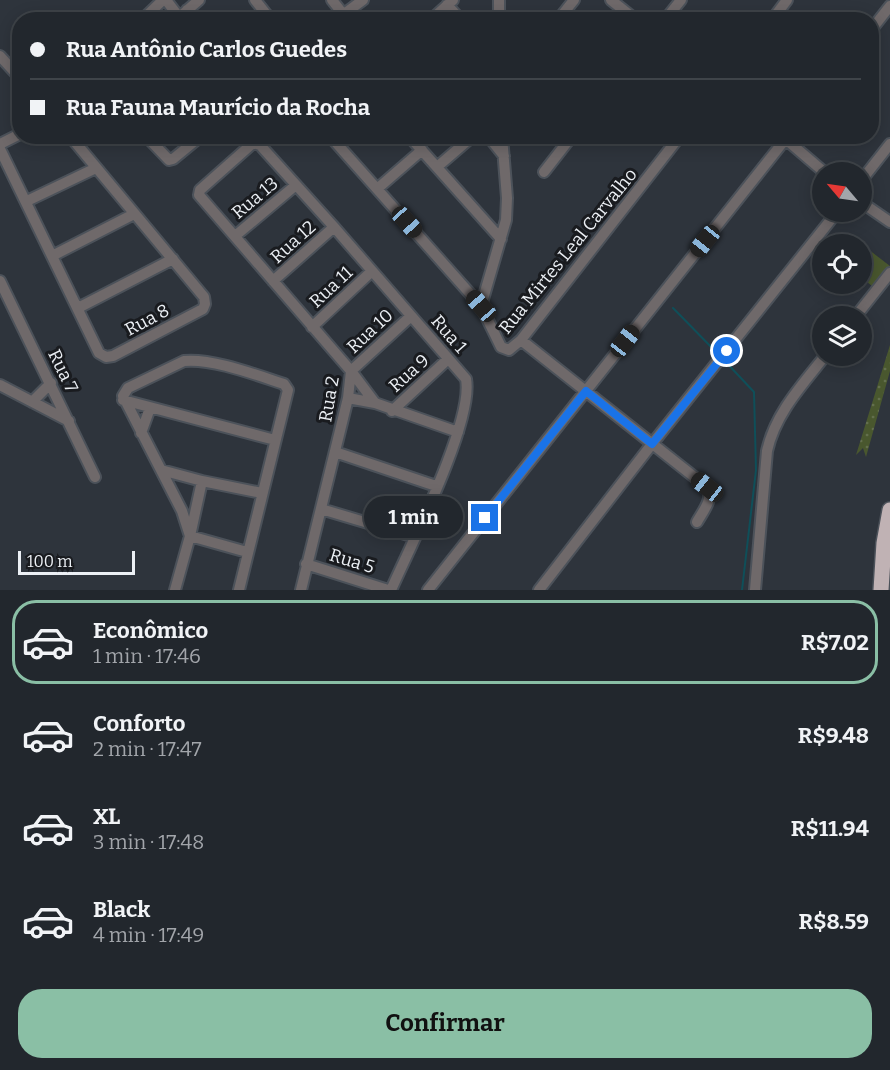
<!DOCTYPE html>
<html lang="pt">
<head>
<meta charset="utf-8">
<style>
	:root { --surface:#22272d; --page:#2a2f35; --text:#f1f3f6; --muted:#a2a5aa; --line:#3f4449; --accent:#8abfa5 }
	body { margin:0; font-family:Bitter,serif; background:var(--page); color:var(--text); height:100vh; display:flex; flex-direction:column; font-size:22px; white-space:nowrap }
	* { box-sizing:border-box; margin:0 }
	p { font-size:20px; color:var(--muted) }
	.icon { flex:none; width:33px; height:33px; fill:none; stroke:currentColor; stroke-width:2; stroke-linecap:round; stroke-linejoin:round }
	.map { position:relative; height:590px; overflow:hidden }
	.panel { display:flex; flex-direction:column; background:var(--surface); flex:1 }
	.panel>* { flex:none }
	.guide { position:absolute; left:12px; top:12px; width:867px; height:132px; border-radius:24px; box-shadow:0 3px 15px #0003,0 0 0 2px var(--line); display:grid; align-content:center; height:132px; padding:0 18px; background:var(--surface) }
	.needle { width:39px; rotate:299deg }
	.tools { position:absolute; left:812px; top:162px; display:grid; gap:12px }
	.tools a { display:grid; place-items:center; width:60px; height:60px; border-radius:50%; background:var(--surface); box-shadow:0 3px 15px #0003,0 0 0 2px var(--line); font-size:30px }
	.scale { position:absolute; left:18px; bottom:15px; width:117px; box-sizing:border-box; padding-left:6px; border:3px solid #ecf0f5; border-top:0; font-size:16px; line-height:21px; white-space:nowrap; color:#ecf0f5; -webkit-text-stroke:4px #191b1f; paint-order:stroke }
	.end { position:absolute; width:27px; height:27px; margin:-14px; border:8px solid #1a73e8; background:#fff; box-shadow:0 0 0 3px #fff }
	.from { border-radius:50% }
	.bubble { position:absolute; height:42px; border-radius:21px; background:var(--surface); box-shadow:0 3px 15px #0003,0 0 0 2px var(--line); font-size:20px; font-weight:700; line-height:42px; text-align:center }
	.car { position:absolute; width:18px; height:36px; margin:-18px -9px; border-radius:8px; box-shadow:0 0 4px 2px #0007; background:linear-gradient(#222 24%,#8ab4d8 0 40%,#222 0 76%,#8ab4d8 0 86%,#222 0) }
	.guide b { display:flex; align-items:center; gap:21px; height:57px; font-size:22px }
	.guide b+b { border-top:2px solid var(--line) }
	.guide i { width:15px; height:15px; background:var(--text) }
	ul { padding:10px 0 0; list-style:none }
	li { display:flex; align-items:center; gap:18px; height:84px; margin:0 12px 9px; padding:0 6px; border:3px solid transparent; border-radius:24px }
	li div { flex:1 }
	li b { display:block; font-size:22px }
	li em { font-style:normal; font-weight:700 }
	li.on { border-color:var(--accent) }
	li>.icon { width:54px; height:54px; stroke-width:1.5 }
	.primary-button { display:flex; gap:12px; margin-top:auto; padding:12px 18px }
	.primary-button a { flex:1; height:69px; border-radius:24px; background:var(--accent); color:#111; font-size:24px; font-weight:700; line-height:69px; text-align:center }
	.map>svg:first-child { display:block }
	.green { fill:#49572e }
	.garden { fill:url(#garden-dots) }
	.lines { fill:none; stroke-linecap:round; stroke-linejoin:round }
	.stream { stroke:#0f4f59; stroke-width:2 }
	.minor-casing { stroke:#4c525a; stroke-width:14 }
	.highway-casing { stroke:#4c525a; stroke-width:18 }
	.minor { stroke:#6f696a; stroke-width:10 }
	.highway { stroke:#c0b2b4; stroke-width:15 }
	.route { stroke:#1a73e8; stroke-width:8 }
	.labels { text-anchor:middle; stroke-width:6; stroke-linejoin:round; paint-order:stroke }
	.street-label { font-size:18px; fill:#ecf0f5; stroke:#191b1f }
</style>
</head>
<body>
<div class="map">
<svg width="890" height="590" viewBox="0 0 890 590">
	<defs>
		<pattern id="garden-dots" width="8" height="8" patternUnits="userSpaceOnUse" patternTransform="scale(1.5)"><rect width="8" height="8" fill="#49572e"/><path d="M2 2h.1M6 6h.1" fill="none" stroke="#636f4d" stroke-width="1.8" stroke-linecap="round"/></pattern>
	</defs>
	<rect width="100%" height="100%" fill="#2e343c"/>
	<path class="green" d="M860,243L890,266L872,286L861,277Z"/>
	<path class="garden" d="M890,345V371L866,457L863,448L856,455Z"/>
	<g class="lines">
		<path class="stream" d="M673,308L719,355
			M723,359L754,392L756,470L742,590"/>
		<g class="minor-casing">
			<path id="minor" d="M166,0L179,17
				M255,0L271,20
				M332,0L343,14
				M499,0V20
				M611,0L636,20
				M447,5L461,20
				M187,10L196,20
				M142,20L163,0
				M176,20L199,0
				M336,20L363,0
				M431,20L453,0
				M558,20L574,0
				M665,20L681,0
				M772,20L787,0
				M872,29L890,6
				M0,56L20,78
				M146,136L169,160L173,159L201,136
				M330,136L481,306L501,347L509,350L521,340L680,136
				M409,136L501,239
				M488,136L504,156
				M782,136L824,172
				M0,144L20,134
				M0,149L99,353L106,357L113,356L203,309L205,304L204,297L70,136
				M437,167L473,136
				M544,172L572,136
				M861,181L890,144
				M377,189L422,150
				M27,201L96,168
				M861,202L890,222
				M235,236L296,185
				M52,256L134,214
				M0,281L95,477
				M273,281L334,227
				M481,306L506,220L507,198L502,136
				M78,308L173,259
				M856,316L890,273
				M312,327L372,271
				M521,340L707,487C714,499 703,511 697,522
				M0,385L69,421
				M348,398L375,403L458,432
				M123,400L275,440
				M32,402L51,383
				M375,403L351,371L411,316
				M392,411L448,359
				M141,433L150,408
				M335,452L436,486
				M161,470L202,481L262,493
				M202,481L190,536L247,552
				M321,509L415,537
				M306,564L388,590
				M175,590L190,536L182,511L123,396L128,388L184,361C212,358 256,375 284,384L288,390L239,590
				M301,590L348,398L351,371L199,195L200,190L253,143L260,145L334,227L466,379C474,421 410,547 391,590
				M428,590L788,136
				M539,590L652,444L837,212
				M755,590L767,451C775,414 802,385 825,356"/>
		</g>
		<g class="highway-casing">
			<path id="highway" d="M881,590L884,543L890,510"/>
		</g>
		<use href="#minor" class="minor"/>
		<use href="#highway" class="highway"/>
	</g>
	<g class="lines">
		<path class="route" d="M485,518L586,391L652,444L727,351"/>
	</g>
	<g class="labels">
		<g class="street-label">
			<text transform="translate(255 198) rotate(-40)" y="6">Rua 13</text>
			<text transform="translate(293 242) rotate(-42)" y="6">Rua 12</text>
			<text transform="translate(568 251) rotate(-51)" y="6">Rua Mirtes Leal Carvalho</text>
			<text transform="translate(331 287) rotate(-43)" y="6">Rua 11</text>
			<text transform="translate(147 320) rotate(-28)" y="6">Rua 8</text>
			<text transform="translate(370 331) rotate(-43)" y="6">Rua 10</text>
			<text transform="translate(449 334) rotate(49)" y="6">Rua 1</text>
			<text transform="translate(63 371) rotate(64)" y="6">Rua 7</text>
			<text transform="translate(409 373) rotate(-42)" y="6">Rua 9</text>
			<text transform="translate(329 399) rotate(-80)" y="6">Rua 2</text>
			<text transform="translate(352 561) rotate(17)" y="6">Rua 5</text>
		</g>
	</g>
</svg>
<div class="tools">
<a><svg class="needle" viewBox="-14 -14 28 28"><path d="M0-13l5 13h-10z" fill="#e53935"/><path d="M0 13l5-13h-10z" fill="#a2a5aa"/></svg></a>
<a><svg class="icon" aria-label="locate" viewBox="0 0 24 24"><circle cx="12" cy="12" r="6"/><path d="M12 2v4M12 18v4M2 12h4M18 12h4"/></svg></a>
<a><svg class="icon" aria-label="layers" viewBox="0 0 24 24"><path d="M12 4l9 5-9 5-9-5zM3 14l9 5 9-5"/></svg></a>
</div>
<div class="scale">100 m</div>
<i class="end from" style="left:727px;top:351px"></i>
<i class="end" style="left:485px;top:518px"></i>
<div class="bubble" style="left:364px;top:496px;width:99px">1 min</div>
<i class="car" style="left:407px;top:222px;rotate:138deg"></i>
<i class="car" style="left:705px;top:241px;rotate:219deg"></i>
<i class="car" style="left:481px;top:306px;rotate:319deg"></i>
<i class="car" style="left:625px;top:341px;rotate:38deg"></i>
<i class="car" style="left:707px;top:487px;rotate:308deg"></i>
<div class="guide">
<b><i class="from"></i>Rua Antônio Carlos Guedes</b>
<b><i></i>Rua Fauna Maurício da Rocha</b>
</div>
</div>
<section class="panel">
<ul>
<li class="on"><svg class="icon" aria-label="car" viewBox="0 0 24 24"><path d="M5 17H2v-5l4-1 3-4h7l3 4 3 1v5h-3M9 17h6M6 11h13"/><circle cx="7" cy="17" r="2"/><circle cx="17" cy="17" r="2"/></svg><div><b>Econômico</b><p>1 min · 17:46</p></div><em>R$7.02</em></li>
<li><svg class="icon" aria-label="car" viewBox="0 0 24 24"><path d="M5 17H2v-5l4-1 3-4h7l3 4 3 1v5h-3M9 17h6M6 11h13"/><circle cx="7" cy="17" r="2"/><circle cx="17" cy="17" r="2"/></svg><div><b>Conforto</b><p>2 min · 17:47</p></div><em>R$9.48</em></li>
<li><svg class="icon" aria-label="car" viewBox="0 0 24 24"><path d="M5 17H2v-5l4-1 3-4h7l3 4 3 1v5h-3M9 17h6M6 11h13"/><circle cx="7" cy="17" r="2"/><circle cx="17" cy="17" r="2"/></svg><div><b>XL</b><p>3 min · 17:48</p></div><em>R$11.94</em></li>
<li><svg class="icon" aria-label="car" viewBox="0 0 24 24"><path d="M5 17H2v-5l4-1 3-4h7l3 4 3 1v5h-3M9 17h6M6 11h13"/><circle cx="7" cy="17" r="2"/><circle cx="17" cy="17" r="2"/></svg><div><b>Black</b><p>4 min · 17:49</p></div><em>R$8.59</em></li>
</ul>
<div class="primary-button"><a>Confirmar</a></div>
</section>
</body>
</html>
